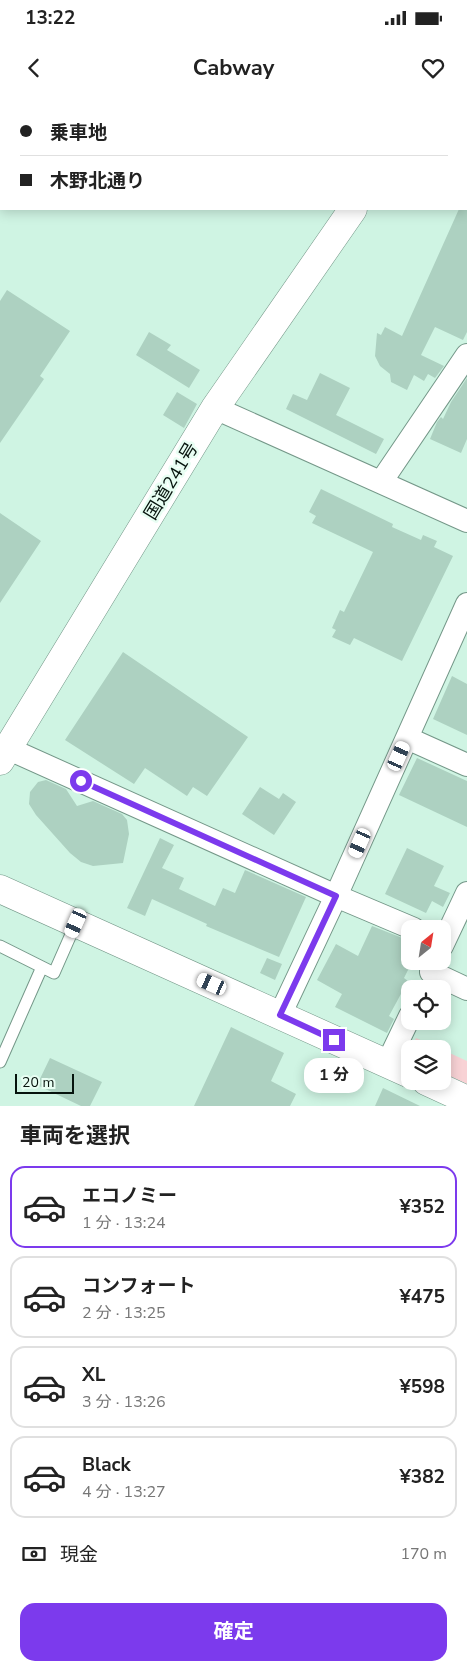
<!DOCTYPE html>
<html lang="ja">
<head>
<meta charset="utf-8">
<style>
	:root { --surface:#fff; --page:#f2f2f2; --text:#222; --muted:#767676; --line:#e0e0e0; --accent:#7c3aed }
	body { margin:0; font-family:"Nunito Sans","Noto Sans JP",sans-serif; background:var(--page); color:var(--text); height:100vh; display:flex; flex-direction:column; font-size:19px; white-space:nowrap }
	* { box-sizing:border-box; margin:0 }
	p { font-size:16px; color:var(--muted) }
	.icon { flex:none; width:28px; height:28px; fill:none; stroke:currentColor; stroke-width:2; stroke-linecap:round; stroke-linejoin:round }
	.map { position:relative; height:1006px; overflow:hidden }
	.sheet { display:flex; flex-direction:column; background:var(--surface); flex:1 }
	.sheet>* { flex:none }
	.guide { position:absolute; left:0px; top:0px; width:468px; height:110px; box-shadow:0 2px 12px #0003; display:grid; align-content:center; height:110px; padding:0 20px; background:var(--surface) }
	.needle { width:32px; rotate:30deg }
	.buttons { position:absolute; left:401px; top:820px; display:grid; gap:10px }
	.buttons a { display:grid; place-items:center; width:50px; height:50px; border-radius:10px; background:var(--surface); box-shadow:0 2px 12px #0003; font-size:25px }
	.scale { position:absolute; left:15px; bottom:12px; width:59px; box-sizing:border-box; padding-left:5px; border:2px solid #06130d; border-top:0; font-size:14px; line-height:18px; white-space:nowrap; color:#06130d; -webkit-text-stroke:4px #e8fef3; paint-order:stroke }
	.end { position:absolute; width:22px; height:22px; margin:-11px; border:6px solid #7c3aed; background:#fff; box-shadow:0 0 0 2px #fff }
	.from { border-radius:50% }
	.bubble { position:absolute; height:35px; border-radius:15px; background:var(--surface); box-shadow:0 2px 12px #0003; font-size:16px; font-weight:700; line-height:35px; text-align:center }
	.car { position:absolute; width:15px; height:30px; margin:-15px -8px; border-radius:6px; box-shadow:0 0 4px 1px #0007; background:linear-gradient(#fff 24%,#345 0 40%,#fff 0 76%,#345 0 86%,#fff 0) }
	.guide b { display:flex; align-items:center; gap:18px; height:48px; font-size:19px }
	.guide b+b { border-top:1px solid var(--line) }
	.guide i { width:12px; height:12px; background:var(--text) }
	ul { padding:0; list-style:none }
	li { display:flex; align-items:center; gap:15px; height:82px; margin:0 10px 8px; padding:0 10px; border:2px solid var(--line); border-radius:15px }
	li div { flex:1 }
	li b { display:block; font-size:19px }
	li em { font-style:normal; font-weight:700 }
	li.current { border-color:var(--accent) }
	li>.icon { width:45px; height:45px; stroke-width:1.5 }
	h2 { padding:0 20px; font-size:22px; line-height:60px }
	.pay { display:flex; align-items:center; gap:12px; height:55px; padding:0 20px; font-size:19px }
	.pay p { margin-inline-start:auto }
	.primary-button { display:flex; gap:10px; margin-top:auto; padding:10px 20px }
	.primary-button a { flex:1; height:58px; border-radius:15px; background:var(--accent); color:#fff; font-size:20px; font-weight:700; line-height:58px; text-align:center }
	.status { display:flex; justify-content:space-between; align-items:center; height:35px; padding:0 25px; background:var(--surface); direction:ltr }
	.status svg { height:14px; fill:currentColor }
	header { display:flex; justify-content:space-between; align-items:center; height:65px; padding:0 20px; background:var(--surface); font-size:22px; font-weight:700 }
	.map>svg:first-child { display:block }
	.green { fill:#f8d2d5 }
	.building { fill:#add1c1 }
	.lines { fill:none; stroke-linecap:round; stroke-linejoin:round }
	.service-casing { stroke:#749788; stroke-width:13 }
	.minor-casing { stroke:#749788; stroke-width:24 }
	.tertiary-casing { stroke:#749788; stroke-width:29 }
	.trunk-casing { stroke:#749788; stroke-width:29 }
	.service { stroke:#fff; stroke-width:11 }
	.minor { stroke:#fff; stroke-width:22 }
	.tertiary { stroke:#fff; stroke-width:28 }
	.trunk { stroke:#fff; stroke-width:28 }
	.route { stroke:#7c3aed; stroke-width:6 }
	.labels { text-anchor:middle; stroke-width:5; stroke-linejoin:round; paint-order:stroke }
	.street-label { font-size:18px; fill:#06130d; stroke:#e8fef3 }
</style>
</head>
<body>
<div class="status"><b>13:22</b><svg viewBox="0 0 49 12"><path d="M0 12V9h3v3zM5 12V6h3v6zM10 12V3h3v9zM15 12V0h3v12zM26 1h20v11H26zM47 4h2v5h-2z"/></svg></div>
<header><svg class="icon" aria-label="back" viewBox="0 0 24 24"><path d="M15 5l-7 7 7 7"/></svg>Cabway<svg class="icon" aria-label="heart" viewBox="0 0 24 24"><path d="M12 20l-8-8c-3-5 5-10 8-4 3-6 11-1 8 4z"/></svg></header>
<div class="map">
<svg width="467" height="1006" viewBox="0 0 467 1006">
	<rect width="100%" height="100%" fill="#cff4e3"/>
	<path class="green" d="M416,938L440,949H411Z
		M443,950L467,961V984L443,973Z"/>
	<path class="building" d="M467,90V232L463,240L435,227L421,255L444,266L435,278L428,274L424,281L414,275L407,290L391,282L390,274L380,266L375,256L377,233L381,235L385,227L402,236L459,109H466Z
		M7,190L70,231L40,276L44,279L0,343V201Z
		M149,232L171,245L167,250L200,270L189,288L136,255Z
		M320,273L350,288L336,315L384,339L376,354L286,309L293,294L307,300Z
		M467,278V339L461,353L430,339L437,322L441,317L443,319L451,302Z
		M177,292L197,304L184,328L163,315Z
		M321,389L393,424L392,427L421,440L423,435L437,441L434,447L453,456L402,561L354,538L350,545L332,537L336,530L332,528L340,510L344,512L373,452L312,423L316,416L309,412Z
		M0,413L41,441L0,503Z
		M123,552L248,637L207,696L193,687L187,696L145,668L134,684L65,640Z
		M452,576L467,584V635L433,619Z
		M417,658L467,681V727L399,695Z
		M46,680L66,689L77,706L93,701L122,714L127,720L129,734L123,763L93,766L81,762L70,753L36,715L29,704L30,692L38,682Z
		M260,687L279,699L283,693L296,702L274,735L242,714Z
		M160,738L174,745L162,768L184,778L179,789L215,806L223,788L235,793L245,770L306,797L279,857L206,826L207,824L152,799L145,816L127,808Z
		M407,748L444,766L434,786L450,793L443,807L432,801L426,813L385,794Z
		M372,826L410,841V866L404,878L408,881L389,916L394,919L387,933L335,907L342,894L317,880L336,844L358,856Z
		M267,858L282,864L275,880L260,873Z
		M231,927L284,953L271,981L296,994L290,1006H194Z
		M50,958L102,982L90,1006H81L37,985Z
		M383,988L420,1006H375Z"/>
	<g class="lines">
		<g class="service-casing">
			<path id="service" d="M0,846L54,873L76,823
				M0,962L42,867"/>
		</g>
		<g class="minor-casing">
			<path id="minor" d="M215,308L467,421
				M381,382L467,255
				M407,638L467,665
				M9,649L336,796L414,829
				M442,846L467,793
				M431,872L467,889
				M280,915L336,796L467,504
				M387,964L410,916"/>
		</g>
		<g class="tertiary-casing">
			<path id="tertiary" d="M0,789L410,974
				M426,981L467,1000"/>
		</g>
		<g class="trunk-casing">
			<path id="trunk" d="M428,1L429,0
				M0,661L215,308L353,109"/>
		</g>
		<use href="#service" class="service"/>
		<use href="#minor" class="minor"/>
		<use href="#tertiary" class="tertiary"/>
		<use href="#trunk" class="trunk"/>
	</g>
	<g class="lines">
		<path class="route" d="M81,681L336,796L280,915L334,940"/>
	</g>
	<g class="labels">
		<g class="street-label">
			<text transform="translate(171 381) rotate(-59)" y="6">国道241号</text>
		</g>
	</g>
</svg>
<div class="buttons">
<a><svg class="needle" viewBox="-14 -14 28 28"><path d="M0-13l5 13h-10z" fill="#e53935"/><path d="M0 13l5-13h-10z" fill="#767676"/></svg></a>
<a><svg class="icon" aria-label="locate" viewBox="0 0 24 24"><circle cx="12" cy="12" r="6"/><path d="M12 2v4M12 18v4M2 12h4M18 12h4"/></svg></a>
<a><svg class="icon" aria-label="layers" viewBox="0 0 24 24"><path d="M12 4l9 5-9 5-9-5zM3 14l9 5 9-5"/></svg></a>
</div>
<div class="scale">20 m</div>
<i class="end from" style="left:81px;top:681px"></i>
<i class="end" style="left:334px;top:940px"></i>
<div class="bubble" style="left:304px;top:958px;width:60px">1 分</div>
<i class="car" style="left:399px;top:656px;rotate:24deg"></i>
<i class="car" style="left:360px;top:743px;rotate:204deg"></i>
<i class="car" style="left:76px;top:823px;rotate:204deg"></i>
<i class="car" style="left:212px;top:884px;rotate:294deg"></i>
<div class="guide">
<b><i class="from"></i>乗車地</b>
<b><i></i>木野北通り</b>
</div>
</div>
<section class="sheet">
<h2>車両を選択</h2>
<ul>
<li class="current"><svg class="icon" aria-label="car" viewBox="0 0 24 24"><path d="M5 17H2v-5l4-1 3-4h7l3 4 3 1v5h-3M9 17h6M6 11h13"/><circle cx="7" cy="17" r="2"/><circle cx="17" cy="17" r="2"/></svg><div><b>エコノミー</b><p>1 分 · 13:24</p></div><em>¥352</em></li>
<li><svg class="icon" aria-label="car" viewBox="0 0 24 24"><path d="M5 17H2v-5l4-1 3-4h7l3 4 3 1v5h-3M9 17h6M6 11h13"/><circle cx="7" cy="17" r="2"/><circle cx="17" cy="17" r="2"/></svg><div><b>コンフォート</b><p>2 分 · 13:25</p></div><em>¥475</em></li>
<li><svg class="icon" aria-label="car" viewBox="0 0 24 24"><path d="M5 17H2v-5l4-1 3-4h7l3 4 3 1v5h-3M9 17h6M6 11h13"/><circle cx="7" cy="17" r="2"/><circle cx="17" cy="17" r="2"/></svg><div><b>XL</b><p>3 分 · 13:26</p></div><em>¥598</em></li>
<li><svg class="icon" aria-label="car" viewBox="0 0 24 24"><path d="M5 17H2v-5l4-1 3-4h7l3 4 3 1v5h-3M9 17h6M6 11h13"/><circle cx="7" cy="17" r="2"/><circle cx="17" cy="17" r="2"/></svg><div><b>Black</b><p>4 分 · 13:27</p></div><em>¥382</em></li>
</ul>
<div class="pay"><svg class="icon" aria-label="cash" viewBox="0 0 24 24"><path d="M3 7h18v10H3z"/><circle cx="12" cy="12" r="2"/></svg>現金<p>170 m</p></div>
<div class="primary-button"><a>確定</a></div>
</section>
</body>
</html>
